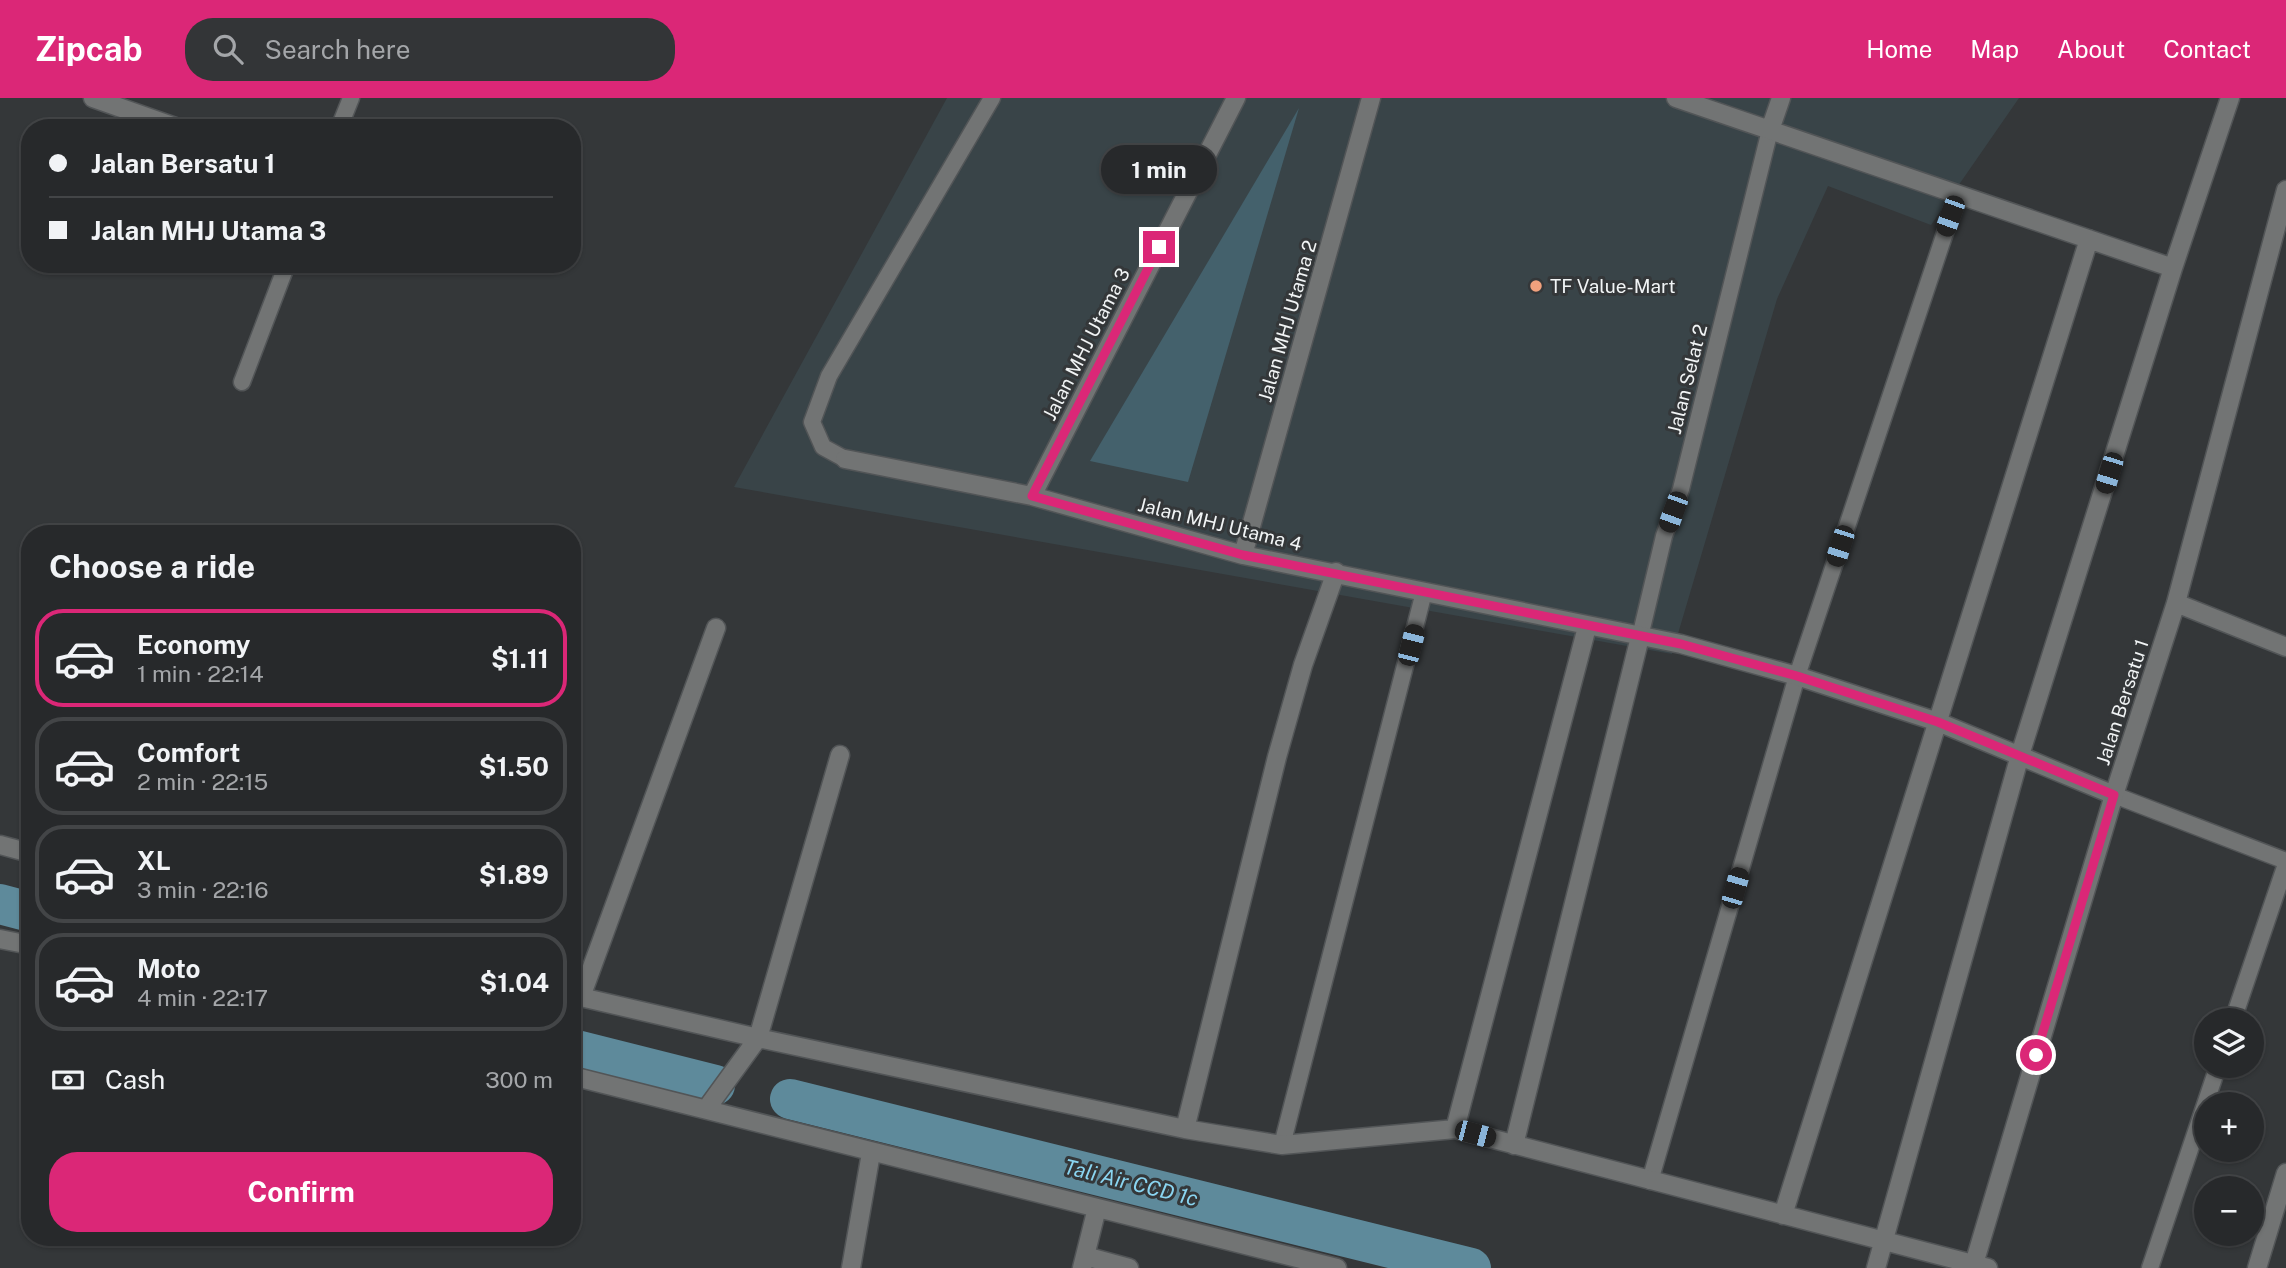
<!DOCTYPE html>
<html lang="en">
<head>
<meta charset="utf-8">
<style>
	:root { --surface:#27292b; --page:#333537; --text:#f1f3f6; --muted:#a4a6a9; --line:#434547; --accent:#db2777 }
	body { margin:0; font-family:"Public Sans",sans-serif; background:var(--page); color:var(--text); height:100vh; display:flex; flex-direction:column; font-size:26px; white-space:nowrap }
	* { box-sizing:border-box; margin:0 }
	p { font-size:23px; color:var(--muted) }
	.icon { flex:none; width:38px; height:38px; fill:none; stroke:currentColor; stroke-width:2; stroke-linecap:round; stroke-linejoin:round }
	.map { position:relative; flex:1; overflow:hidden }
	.details { position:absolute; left:21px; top:427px; width:560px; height:721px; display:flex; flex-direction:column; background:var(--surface); border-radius:28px; box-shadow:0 2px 5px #0004,0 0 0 2px var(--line) }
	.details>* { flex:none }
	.hud { position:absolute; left:21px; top:21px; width:560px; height:154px; border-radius:28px; box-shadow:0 2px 5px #0004,0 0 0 2px var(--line); display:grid; align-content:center; height:154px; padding:0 28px; background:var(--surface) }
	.fabs { position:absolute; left:2194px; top:910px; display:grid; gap:14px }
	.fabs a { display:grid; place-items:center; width:70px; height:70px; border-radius:50%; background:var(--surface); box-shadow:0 2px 5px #0004,0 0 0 2px var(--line); font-size:35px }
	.end { position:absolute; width:32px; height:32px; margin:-16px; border:9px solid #db2777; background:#fff; box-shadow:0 0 0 4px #fff }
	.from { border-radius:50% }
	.bubble { position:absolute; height:49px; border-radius:24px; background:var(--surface); box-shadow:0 2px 5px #0004,0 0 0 2px var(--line); font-size:23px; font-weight:700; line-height:49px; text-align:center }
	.car { position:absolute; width:21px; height:42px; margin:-21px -10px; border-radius:9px; box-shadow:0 0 5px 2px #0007; background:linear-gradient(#222 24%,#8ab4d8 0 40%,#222 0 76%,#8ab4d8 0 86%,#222 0) }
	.hud b { display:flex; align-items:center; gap:24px; height:66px; font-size:26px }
	.hud b+b { border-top:2px solid var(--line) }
	.hud i { width:18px; height:18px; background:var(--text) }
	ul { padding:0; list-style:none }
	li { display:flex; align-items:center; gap:21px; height:98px; margin:0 14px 10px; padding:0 14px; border:4px solid var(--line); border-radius:28px }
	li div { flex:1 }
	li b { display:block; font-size:26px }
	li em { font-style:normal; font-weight:700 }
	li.selected { border-color:var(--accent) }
	li>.icon { width:63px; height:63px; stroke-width:1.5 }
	h2 { padding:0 28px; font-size:32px; line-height:84px }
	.pay { display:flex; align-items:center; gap:18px; height:77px; padding:0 28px; font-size:26px }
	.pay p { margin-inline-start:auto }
	.button { display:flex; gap:14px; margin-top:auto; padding:14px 28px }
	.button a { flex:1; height:80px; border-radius:28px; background:var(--accent); color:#fff; font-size:28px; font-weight:700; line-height:80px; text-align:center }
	header { display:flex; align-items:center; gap:42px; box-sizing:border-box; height:98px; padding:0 35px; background:var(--accent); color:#fff }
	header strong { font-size:33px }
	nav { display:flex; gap:38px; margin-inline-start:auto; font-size:24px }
	.search { width:490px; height:63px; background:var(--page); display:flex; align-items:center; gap:18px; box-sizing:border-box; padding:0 24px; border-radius:28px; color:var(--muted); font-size:26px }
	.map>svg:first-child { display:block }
	.built { fill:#394448 }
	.green { fill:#44616c }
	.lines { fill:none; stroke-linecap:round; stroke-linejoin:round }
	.canal { stroke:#5e8a9b; stroke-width:40 }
	.lane-casing { stroke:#525557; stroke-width:19 }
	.street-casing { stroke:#525557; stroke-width:21 }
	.lane { stroke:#727474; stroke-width:16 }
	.street { stroke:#727474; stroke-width:18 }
	.route { stroke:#db2777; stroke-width:9 }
	.poi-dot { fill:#f1a17d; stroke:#343739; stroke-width:2.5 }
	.labels { text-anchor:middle; stroke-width:6; stroke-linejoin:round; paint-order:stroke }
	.poi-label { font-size:19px; fill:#f1f4f5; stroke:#343739; text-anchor:start }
	.street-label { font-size:19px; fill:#f1f4f5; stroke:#343739 }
	.water-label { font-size:21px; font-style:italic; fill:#8ad5f1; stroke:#343739 }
</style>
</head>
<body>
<header>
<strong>Zipcab</strong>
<div class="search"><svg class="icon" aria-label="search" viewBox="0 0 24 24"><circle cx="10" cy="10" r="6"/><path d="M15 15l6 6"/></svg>Search here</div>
<nav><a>Home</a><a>Map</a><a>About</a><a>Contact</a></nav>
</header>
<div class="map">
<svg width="2286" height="1170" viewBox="0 0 2286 1170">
	<rect width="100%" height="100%" fill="#343739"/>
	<path class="built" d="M947,0H2019L1931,127L1828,88L1777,201L1672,556L734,389Z"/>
	<path class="green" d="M1299,10L1188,384L1090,363Z"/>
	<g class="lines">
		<path class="canal" d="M0,806L30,814
			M572,951L715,987
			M790,1001L1471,1170"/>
		<g class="lane-casing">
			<path id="lane" d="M339,30L351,0
				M242,284L287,166
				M845,361L823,349L812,324L829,278L992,0
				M1640,539L1664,438L1681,391L1770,32
				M2114,697L2286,763
				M2233,922L2286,766
				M1282,1047L1424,494
				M1650,1083L1797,578L1958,96
				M2150,1170L2218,968"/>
		</g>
		<g class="street-casing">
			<path id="street" d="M93,0L178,30
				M1676,0L2173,170
				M1770,32L1781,0
				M845,361L1032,398L1243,457L1681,546L1797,578L1938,624L2114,697
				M1032,398L1236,0
				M1243,457L1371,0
				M2176,505L2286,549
				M0,747L30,755
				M0,841L30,847
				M572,897L758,940L1185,1031L1282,1047L1455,1031L1988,1170
				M581,899L716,530
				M572,978L1337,1170
				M707,1010L758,940L840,657
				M1185,1031L1277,659L1303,567L1336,474
				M1455,1031L1587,529
				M1514,1047L1640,539
				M1783,1117L2089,141
				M1085,1158L1129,1170
				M1974,1166L2114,697L2176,505L2286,92
				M851,1170L871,1055
				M1082,1170L1097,1110
				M1876,1170L2020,657L2173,170L2230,0
				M2257,1170L2286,1075"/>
		</g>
		<use href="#lane" class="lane"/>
		<use href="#street" class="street"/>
	</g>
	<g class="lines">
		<path class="route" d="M1159,149L1032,398L1243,457L1681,546L1797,578L1938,624L2114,697L2036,957"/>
	</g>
	<circle class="poi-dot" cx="1536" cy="188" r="7"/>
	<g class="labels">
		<g class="poi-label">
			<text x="1550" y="195">TF Value-Mart</text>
		</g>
		<g class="street-label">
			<text transform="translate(1287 223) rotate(-74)" y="7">Jalan MHJ Utama 2</text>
			<text transform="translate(1086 246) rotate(-63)" y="7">Jalan MHJ Utama 3</text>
			<text transform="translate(1687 281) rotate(-76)" y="7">Jalan Selat 2</text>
			<text transform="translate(1220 426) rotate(14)" y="7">Jalan MHJ Utama 4</text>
			<text transform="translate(2122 604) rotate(-72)" y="7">Jalan Bersatu 1</text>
		</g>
		<g class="water-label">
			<text transform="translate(1131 1085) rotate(14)" y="7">Tali Air CCD 1c</text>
		</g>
	</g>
</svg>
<div class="fabs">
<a><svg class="icon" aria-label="layers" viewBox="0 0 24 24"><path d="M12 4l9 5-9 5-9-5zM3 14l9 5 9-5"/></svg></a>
<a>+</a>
<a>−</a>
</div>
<i class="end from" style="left:2036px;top:957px"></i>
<i class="end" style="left:1159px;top:149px"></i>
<div class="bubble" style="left:1101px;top:47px;width:116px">1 min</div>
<i class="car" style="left:1950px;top:118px;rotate:200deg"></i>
<i class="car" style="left:2109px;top:375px;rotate:197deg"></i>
<i class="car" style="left:1673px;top:414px;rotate:200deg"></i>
<i class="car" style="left:1840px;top:448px;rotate:198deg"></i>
<i class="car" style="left:1411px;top:547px;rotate:14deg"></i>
<i class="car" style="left:1735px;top:790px;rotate:16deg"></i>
<i class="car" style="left:1475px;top:1036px;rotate:105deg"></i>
<div class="hud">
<b><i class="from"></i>Jalan Bersatu 1</b>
<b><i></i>Jalan MHJ Utama 3</b>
</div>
<section class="details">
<h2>Choose a ride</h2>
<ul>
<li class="selected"><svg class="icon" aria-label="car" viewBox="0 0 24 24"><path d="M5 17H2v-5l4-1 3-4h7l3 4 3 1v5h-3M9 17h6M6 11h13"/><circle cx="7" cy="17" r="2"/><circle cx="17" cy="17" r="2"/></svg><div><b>Economy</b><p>1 min · 22:14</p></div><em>$1.11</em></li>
<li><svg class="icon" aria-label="car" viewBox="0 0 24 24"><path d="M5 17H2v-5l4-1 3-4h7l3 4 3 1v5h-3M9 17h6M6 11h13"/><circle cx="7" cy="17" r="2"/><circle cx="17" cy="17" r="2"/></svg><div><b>Comfort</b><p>2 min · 22:15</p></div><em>$1.50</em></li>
<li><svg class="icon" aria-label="car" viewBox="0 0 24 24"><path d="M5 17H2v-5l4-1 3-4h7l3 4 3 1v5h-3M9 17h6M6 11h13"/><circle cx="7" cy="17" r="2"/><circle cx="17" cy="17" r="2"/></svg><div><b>XL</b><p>3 min · 22:16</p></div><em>$1.89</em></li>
<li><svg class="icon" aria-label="car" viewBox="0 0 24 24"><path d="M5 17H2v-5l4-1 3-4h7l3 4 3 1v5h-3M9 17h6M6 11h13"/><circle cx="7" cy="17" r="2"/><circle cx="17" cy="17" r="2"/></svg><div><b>Moto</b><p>4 min · 22:17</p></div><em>$1.04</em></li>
</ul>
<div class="pay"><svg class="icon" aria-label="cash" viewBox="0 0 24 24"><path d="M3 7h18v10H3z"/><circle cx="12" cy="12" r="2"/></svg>Cash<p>300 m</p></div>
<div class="button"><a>Confirm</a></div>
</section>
</div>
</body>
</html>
